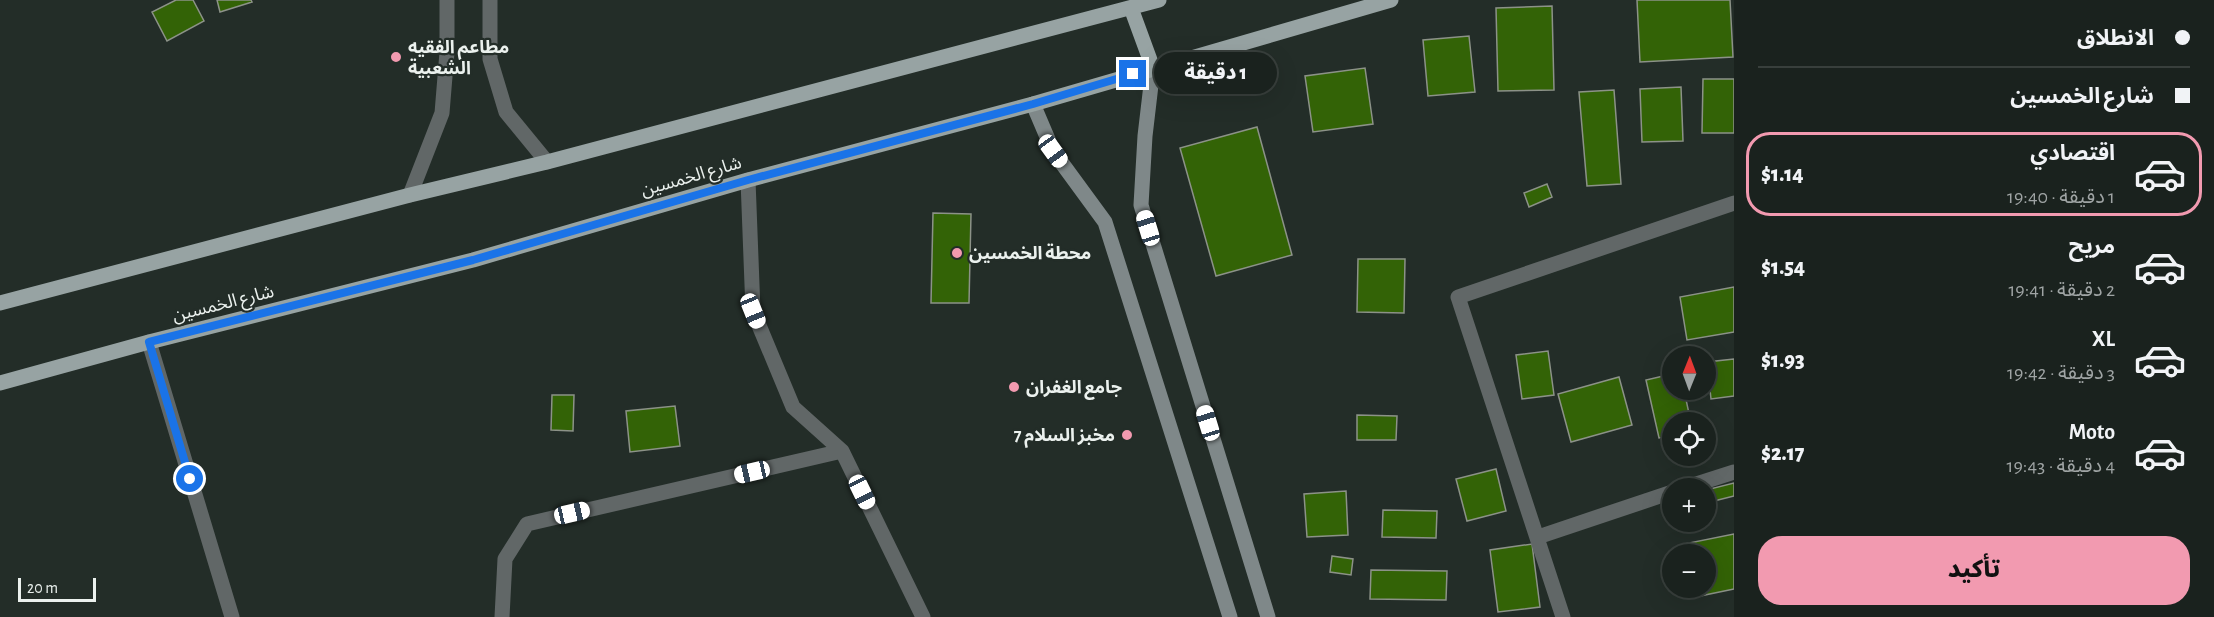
<!DOCTYPE html>
<html lang="ar">
<head>
<meta charset="utf-8">
<style>
	:root { --surface:#1a221e; --page:#232a27; --text:#f1f3f6; --muted:#9fa4a4; --line:#383f3c; --accent:#f29ab0 }
	body { margin:0; font-family:"Alegreya Sans","Noto Sans Arabic",sans-serif; background:var(--page); color:var(--text); direction:rtl; height:100vh; display:flex; flex-direction:column; font-size:22px; white-space:nowrap }
	* { box-sizing:border-box; margin:0 }
	p { font-size:20px; color:var(--muted) }
	.icon { flex:none; width:33px; height:33px; fill:none; stroke:currentColor; stroke-width:2; stroke-linecap:round; stroke-linejoin:round }
	.map { position:relative; flex:1; overflow:hidden; direction:ltr }
	.sheet { display:flex; flex-direction:column; background:var(--surface); width:480px }
	.sheet>* { flex:none }
	.guide { display:grid; align-content:center; height:132px; padding:0 24px; background:var(--surface) }
	.needle { width:39px; rotate:1deg }
	.tools { position:absolute; left:1662px; top:346px; display:grid; gap:12px }
	.tools a { display:grid; place-items:center; width:54px; height:54px; border-radius:50%; background:var(--surface); box-shadow:0 6px 24px #0002,0 0 0 2px var(--line); font-size:30px }
	.scale { position:absolute; left:18px; bottom:15px; width:78px; box-sizing:border-box; padding-left:6px; border:3px solid #ebf1ee; border-top:0; font-size:16px; line-height:21px; white-space:nowrap; color:#ebf1ee; -webkit-text-stroke:4px #232d28; paint-order:stroke }
	.end { position:absolute; width:27px; height:27px; margin:-14px; border:8px solid #1a73e8; background:#fff; box-shadow:0 0 0 3px #fff }
	.from { border-radius:50% }
	.bubble { position:absolute; height:42px; border-radius:21px; background:var(--surface); box-shadow:0 6px 24px #0002,0 0 0 2px var(--line); font-size:20px; font-weight:800; line-height:42px; text-align:center; direction:rtl }
	.car { position:absolute; width:18px; height:36px; margin:-18px -9px; border-radius:8px; box-shadow:0 0 4px 2px #0007; background:linear-gradient(#fff 24%,#345 0 40%,#fff 0 76%,#345 0 86%,#fff 0) }
	.guide b { display:flex; align-items:center; gap:21px; height:57px; font-size:22px }
	.guide b+b { border-top:2px solid var(--line) }
	.guide i { width:15px; height:15px; background:var(--text) }
	ul { padding:0; list-style:none }
	li { display:flex; align-items:center; gap:18px; height:84px; margin:0 12px 9px; padding:0 12px; border:3px solid transparent; border-radius:24px }
	li div { flex:1 }
	li b { display:block; font-size:22px }
	li em { font-style:normal; font-weight:800 }
	li.active { border-color:var(--accent) }
	li>.icon { width:54px; height:54px; stroke-width:1.5 }
	.cta { display:flex; gap:12px; margin-top:auto; padding:12px 24px }
	.cta a { flex:1; height:69px; border-radius:24px; background:var(--accent); color:#111; font-size:24px; font-weight:800; line-height:69px; text-align:center }
	main { display:flex; flex:1; min-height:0 }
	.map>svg:first-child { display:block }
	.building { fill:#336306; stroke:#8c9288; stroke-width:1.5 }
	.lines { fill:none; stroke-linecap:round; stroke-linejoin:round }
	.street { stroke:#616767; stroke-width:15 }
	.secondary { stroke:#7f8889; stroke-width:15 }
	.primary { stroke:#97a3a3; stroke-width:15 }
	.route { stroke:#1a73e8; stroke-width:8 }
	.poi-dot { fill:#f29ab0; stroke:#232d28; stroke-width:2 }
	.labels { text-anchor:middle; stroke-width:4.5; stroke-linejoin:round; paint-order:stroke }
	.poi-label { font-size:18px; font-weight:bold; fill:#ebf1ee; stroke:#232d28; text-anchor:start }
	.street-label { font-size:18px; fill:#ebf1ee; stroke:#232d28 }
</style>
</head>
<body>
<main>
<section class="sheet">
<div class="guide">
<b><i class="from"></i>الانطلاق</b>
<b><i></i>شارع الخمسين</b>
</div>
<ul>
<li class="active"><svg class="icon" aria-label="car" viewBox="0 0 24 24"><path d="M5 17H2v-5l4-1 3-4h7l3 4 3 1v5h-3M9 17h6M6 11h13"/><circle cx="7" cy="17" r="2"/><circle cx="17" cy="17" r="2"/></svg><div><b>اقتصادي</b><p>1 دقيقة · 19:40</p></div><em>$1.14</em></li>
<li><svg class="icon" aria-label="car" viewBox="0 0 24 24"><path d="M5 17H2v-5l4-1 3-4h7l3 4 3 1v5h-3M9 17h6M6 11h13"/><circle cx="7" cy="17" r="2"/><circle cx="17" cy="17" r="2"/></svg><div><b>مريح</b><p>2 دقيقة · 19:41</p></div><em>$1.54</em></li>
<li><svg class="icon" aria-label="car" viewBox="0 0 24 24"><path d="M5 17H2v-5l4-1 3-4h7l3 4 3 1v5h-3M9 17h6M6 11h13"/><circle cx="7" cy="17" r="2"/><circle cx="17" cy="17" r="2"/></svg><div><b>XL</b><p>3 دقيقة · 19:42</p></div><em>$1.93</em></li>
<li><svg class="icon" aria-label="car" viewBox="0 0 24 24"><path d="M5 17H2v-5l4-1 3-4h7l3 4 3 1v5h-3M9 17h6M6 11h13"/><circle cx="7" cy="17" r="2"/><circle cx="17" cy="17" r="2"/></svg><div><b>Moto</b><p>4 دقيقة · 19:43</p></div><em>$2.17</em></li>
</ul>
<div class="cta"><a>تأكيد</a></div>
</section>
<div class="map">
<svg width="1734" height="617" viewBox="0 0 1734 617">
	<rect width="100%" height="100%" fill="#232d28"/>
	<path class="building" d="M176,0H193L204,21L167,41L152,12Z
		M217,0H251L252,2L220,12Z
		M1637,0H1730L1733,57L1640,62Z
		M1552,6L1554,90L1498,91L1496,8Z
		M1469,36L1475,92L1428,96L1423,40Z
		M1365,68L1373,124L1313,132L1305,76Z
		M1703,79H1734V133H1702Z
		M1681,87L1683,141L1642,142L1640,89Z
		M1614,90L1621,184L1587,186L1579,92Z
		M1257,127L1292,255L1216,276L1180,148Z
		M1547,184L1552,197L1529,207L1524,193Z
		M933,213L971,214L969,303H931Z
		M1358,259H1405L1404,313L1357,312Z
		M1734,287V332L1687,340L1680,297Z
		M1548,351L1554,395L1522,399L1516,355Z
		M1734,359V396L1711,399L1707,362Z
		M1672,374V390H1684L1691,423H1672V436L1659,438L1646,380Z
		M1619,377L1632,425L1571,442L1558,394Z
		M552,395H574L573,431L551,430Z
		M675,406L680,446L630,452L626,411Z
		M1357,415L1397,416L1396,440H1357Z
		M1496,469L1506,511L1467,521L1456,479Z
		M1734,483V496L1706,503V490Z
		M1346,491L1348,535L1307,537L1304,494Z
		M1383,510L1437,511L1436,538L1382,537Z
		M1734,534V589L1695,597L1693,588H1706V555H1686L1684,544Z
		M1532,544L1540,607L1498,612L1490,550Z
		M1332,556L1353,559L1351,575L1330,572Z
		M1371,570L1447,571L1446,600L1370,599Z"/>
	<g class="lines">
		<path class="street" d="M490,0V59L506,112L547,162
			M748,180L753,311L793,407L842,451L923,617
			M410,195L442,113L447,52V0
			M149,342L232,617
			M1681,489L1734,472
			M1538,537L1672,492
			M502,617L505,559L527,524L842,451
			M1563,617L1458,297L1734,203"/>
		<path class="secondary" d="M1153,68L1145,136L1141,205L1268,617
			M1033,104L1053,151L1105,222L1230,617"/>
		<path class="primary" d="M1131,8L1153,68
			M0,303L410,195L547,162L1159,0
			M0,383L149,342L473,260L748,180L1033,104L1391,0"/>
	</g>
	<g class="lines">
		<path class="route" d="M190,479L149,342L473,260L748,180L1033,104L1133,74"/>
	</g>
	<g class="poi-dot">
		<circle cx="396" cy="57" r="6"/>
		<circle cx="957" cy="253" r="6"/>
		<circle cx="1014" cy="387" r="6"/>
		<circle cx="1127" cy="435" r="6"/>
	</g>
	<g class="labels">
		<g class="poi-label">
			<text x="408" y="53">مطاعم الفقيه<tspan x="408" dy="21">الشعبية</tspan></text>
			<text x="969" y="259">محطة الخمسين</text>
			<text x="1026" y="393">جامع الغفران</text>
			<text x="1115" y="441" text-anchor="end">مخبز السلام 7</text>
		</g>
		<g class="street-label">
			<text transform="translate(691 176) rotate(-16)" y="6">شارع الخمسين</text>
			<text transform="translate(223 303) rotate(-14)" y="6">شارع الخمسين</text>
		</g>
	</g>
</svg>
<div class="tools">
<a><svg class="needle" viewBox="-14 -14 28 28"><path d="M0-13l5 13h-10z" fill="#e53935"/><path d="M0 13l5-13h-10z" fill="#9fa4a4"/></svg></a>
<a><svg class="icon" aria-label="locate" viewBox="0 0 24 24"><circle cx="12" cy="12" r="6"/><path d="M12 2v4M12 18v4M2 12h4M18 12h4"/></svg></a>
<a>+</a>
<a>−</a>
</div>
<div class="scale">20 m</div>
<i class="end from" style="left:190px;top:479px"></i>
<i class="end" style="left:1133px;top:74px"></i>
<div class="bubble" style="left:1154px;top:52px;width:123px">1 دقيقة</div>
<i class="car" style="left:1053px;top:151px;rotate:144deg"></i>
<i class="car" style="left:1148px;top:228px;rotate:343deg"></i>
<i class="car" style="left:753px;top:311px;rotate:158deg"></i>
<i class="car" style="left:1208px;top:423px;rotate:343deg"></i>
<i class="car" style="left:752px;top:472px;rotate:257deg"></i>
<i class="car" style="left:862px;top:492px;rotate:154deg"></i>
<i class="car" style="left:572px;top:513px;rotate:77deg"></i>
</div>
</main>
</body>
</html>
